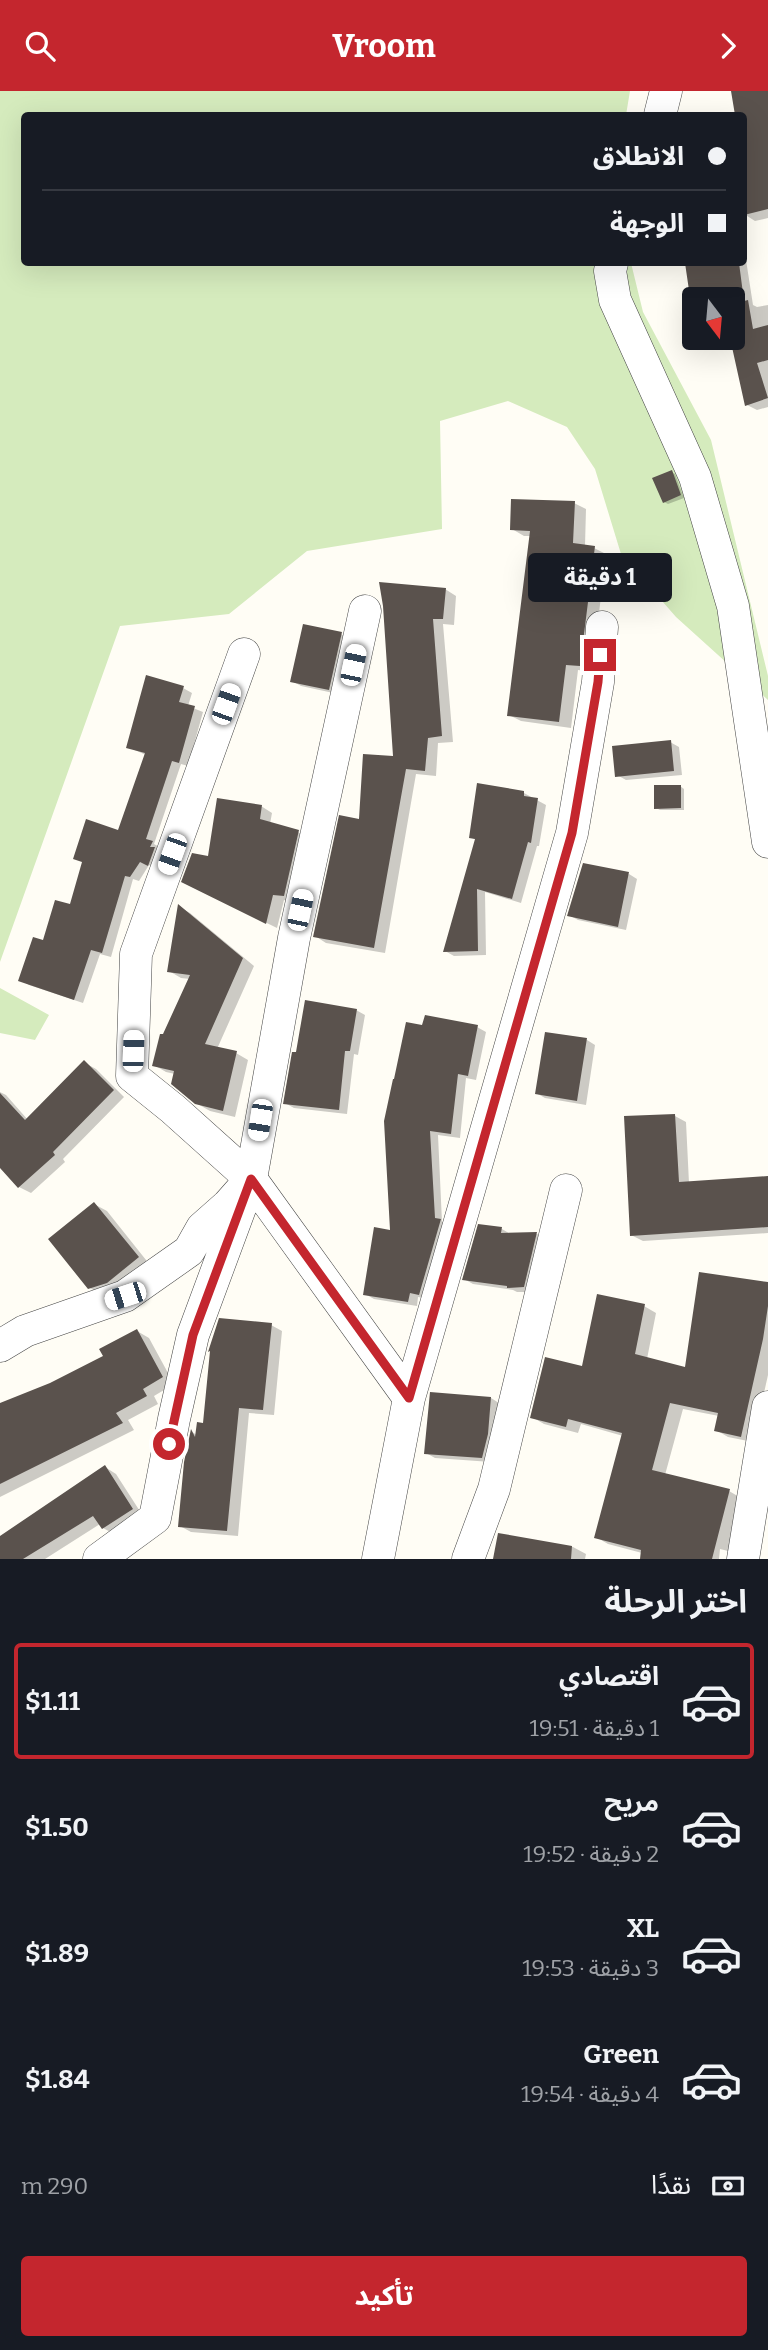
<!DOCTYPE html>
<html lang="ar">
<head>
<meta charset="utf-8">
<style>
	:root { --surface:#171b24; --page:#242831; --text:#f1f3f6; --muted:#9ea1a6; --line:#363941; --accent:#c4262e }
	body { margin:0; font-family:Bitter,"Noto Sans Arabic",serif; background:var(--page); color:var(--text); direction:rtl; height:100vh; display:flex; flex-direction:column; font-size:26px; white-space:nowrap }
	* { box-sizing:border-box; margin:0 }
	p { font-size:23px; color:var(--muted) }
	.icon { flex:none; width:38px; height:38px; fill:none; stroke:currentColor; stroke-width:2; stroke-linecap:round; stroke-linejoin:round }
	.map { position:relative; height:1468px; overflow:hidden; direction:ltr }
	.drawer { display:flex; flex-direction:column; background:var(--surface); flex:1 }
	.drawer>* { flex:none }
	.hud { position:absolute; left:21px; top:21px; width:726px; height:154px; border-radius:7px; box-shadow:0 7px 28px #0002; direction:rtl; display:grid; align-content:center; height:154px; padding:0 21px; background:var(--surface) }
	.needle { width:46px; rotate:164deg }
	.fabs { position:absolute; left:682px; top:196px; display:grid; gap:14px }
	.fabs a { display:grid; place-items:center; width:63px; height:63px; border-radius:7px; background:var(--surface); box-shadow:0 7px 28px #0002; font-size:35px }
	.end { position:absolute; width:32px; height:32px; margin:-16px; border:9px solid #c4262e; background:#fff; box-shadow:0 0 0 4px #fff }
	.from { border-radius:50% }
	.bubble { position:absolute; height:49px; border-radius:7px; background:var(--surface); box-shadow:0 7px 28px #0002; font-size:23px; font-weight:700; line-height:49px; text-align:center; direction:rtl }
	.car { position:absolute; width:21px; height:42px; margin:-21px -10px; border-radius:9px; box-shadow:0 0 5px 2px #0007; background:linear-gradient(#fff 24%,#345 0 40%,#fff 0 76%,#345 0 86%,#fff 0) }
	.hud b { display:flex; align-items:center; gap:24px; height:66px; font-size:26px }
	.hud b+b { border-top:2px solid var(--line) }
	.hud i { width:18px; height:18px; background:var(--text) }
	ul { padding:0; list-style:none }
	li { display:flex; align-items:center; gap:21px; height:116px; margin:0 14px 10px; padding:0 7px; border:4px solid transparent; border-radius:7px }
	li div { flex:1 }
	li b { display:block; font-size:26px }
	li em { font-style:normal; font-weight:700 }
	li.selected { border-color:var(--accent) }
	li>.icon { width:63px; height:63px; stroke-width:1.5 }
	h2 { padding:0 21px; font-size:32px; line-height:84px }
	.pay { display:flex; align-items:center; gap:18px; height:77px; padding:0 21px; font-size:26px }
	.pay p { margin-inline-start:auto }
	.action { display:flex; gap:14px; margin-top:auto; padding:14px 21px }
	.action a { flex:1; height:80px; border-radius:7px; background:var(--accent); color:#fff; font-size:28px; font-weight:700; line-height:80px; text-align:center }
	header { display:flex; justify-content:space-between; align-items:center; height:91px; padding:0 21px; background:var(--accent); color:#fff; font-size:32px; font-weight:700 }
	.map>svg:first-child { display:block }
	.green { fill:#d5ebbd }
	.shadow { fill:#0003 }
	.building { fill:#5a524d }
	.lines { fill:none; stroke-linecap:round; stroke-linejoin:round }
	.minor-casing { stroke:#444; stroke-width:33 }
	.minor { stroke:#fff; stroke-width:32 }
	.route { stroke:#c4262e; stroke-width:9 }
</style>
</head>
<body>
<header><svg class="icon" aria-label="forward" viewBox="0 0 24 24"><path d="M9 5l7 7-7 7"/></svg>Vroom<svg class="icon" aria-label="search" viewBox="0 0 24 24"><circle cx="10" cy="10" r="6"/><path d="M15 15l6 6"/></svg></header>
<div class="map">
<svg width="768" height="1468" viewBox="0 0 768 1468">
	<rect width="100%" height="100%" fill="#fffdf5"/>
	<path class="green" d="M0,0H630L626,24H24V172H631L643,221L711,349L768,585V609L676,526L621,463L595,378L567,336L508,310L440,330L442,438L307,460L229,523L120,535L0,871Z
		M0,897L49,924L35,949L0,942Z"/>
	<path class="shadow" d="M734,0H768V127L755,130L744,123V24H737Z
		M744,156L753,214L757,216L768,214V316L757,319L747,314L732,247L733,208H697L692,205L687,172H744Z
		M671,381L675,383L684,407L668,413L664,411Z
		M574,412L586,418L585,455L594,457L606,463L592,581L578,579L571,637L521,630L509,624L531,445H524L512,438Z
		M445,498L456,505L454,534L443,533L453,651L438,652L436,685L416,683L385,862L326,852L315,845L361,730L395,667L384,515Z
		M341,543L350,548L338,603L301,595L292,590Z
		M183,597L192,602L188,615L203,621L188,675L181,673L154,753L161,757L157,778L149,774L139,790L133,788L111,866L100,863L83,912L29,894L21,889L44,851L71,816L119,741L146,664L128,656Z
		M670,651L679,656L682,684L626,689L617,684Z
		M680,695L684,698V719H660L656,717Z
		M524,702L546,714L539,755H537L521,812L485,801L486,864L454,865L445,860L477,749L470,746Z
		M261,715L272,722L270,733L298,741L309,747L295,811L284,809L277,837L194,796L210,767Z
		M629,783L637,788L626,839L578,829L569,824Z
		M179,816L190,822L254,875L217,958L236,962L248,969L235,1026L210,1020L196,1012L175,983L166,981L154,974L164,945L190,888L181,887L169,880Z
		M356,919L365,924L358,964L354,963L347,1023L294,1017L285,1012Z
		M477,936L486,941L476,989L466,987L460,1047L438,1044L442,1131L449,1135L428,1208L418,1206L417,1215L374,1208L365,1203L392,1141L423,937Z
		M546,943L587,949L595,954L586,1014L545,1007L536,1002Z
		M85,972L96,978L124,1006L63,1068L65,1071L31,1102L19,1096L0,1074V1001L6,1004L28,1029Z
		M675,1025L686,1031L689,1092L768,1087V1142L643,1150L631,1144Z
		M94,1113L107,1120L150,1174L103,1205L90,1197Z
		M480,1135L502,1138L512,1144L537,1143L545,1148L532,1201H517L513,1199L473,1193L464,1188Z
		M768,1192V1284L753,1351L728,1346L716,1339L719,1325L683,1318L665,1384L729,1400L741,1407L728,1460L720,1458L719,1468H642V1462L608,1453L596,1446L623,1345L581,1333L578,1342L544,1333L532,1326L584,1278L644,1215L656,1222L647,1268L686,1278Z
		M271,1234L282,1240L274,1324L249,1322L238,1445L191,1441L180,1435L192,1341L197,1344Z
		M137,1240L149,1247L174,1293L154,1305L158,1313L128,1329L134,1339L0,1406V1336L51,1294L105,1265Z
		M491,1307L499,1312L491,1371L435,1367L426,1362Z
		M105,1376L116,1383L143,1425L114,1443L103,1437L100,1433L45,1468H0V1447Z
		M499,1444L573,1456L586,1463L585,1468H495Z"/>
	<path class="building" d="M731,0H768V118L744,124V24H735Z
		M685,172H739L744,210L748,209L753,238L768,234V269L757,272L768,307L745,315L730,247H733V208H722L720,202L690,206Z
		M672,379L681,404L663,412L652,387Z
		M511,408L575,410L573,452L595,455L580,575L566,574L559,631L507,625L530,440L510,439Z
		M379,491L446,497L443,528H433L442,645L428,647L425,680L406,678L374,857L313,846L339,724L359,728L363,663L393,665L383,515Z
		M303,533L342,541L329,599L290,591Z
		M146,584L184,595L179,611L195,615L179,672L172,670L146,748L153,750L150,756H155L148,775L140,771L130,786L125,785L102,862L91,859L74,909L18,890L33,846L43,849L55,809L70,813L82,771L73,768L86,728L118,739L145,662L126,657Z
		M671,649L674,680L615,686L612,655Z
		M477,692L524,700V705L538,707L531,752L528,751L512,808L477,798L478,860L443,861L475,748L469,747Z
		M654,694H681V717L654,718Z
		M217,707L262,714L260,728L299,739L284,805L273,804L266,833L181,791L192,762L208,765Z
		M583,772L629,781L618,836L567,825Z
		M178,813L243,867L205,953L237,960L223,1020L195,1013L171,993L174,980L152,975L160,943H163L190,884L167,881Z
		M305,909L357,918L350,960H345L339,1019L283,1013L292,961H296Z
		M425,924L478,934L468,985L458,983L451,1043L430,1040L435,1127L441,1128L419,1204L410,1202L408,1211L363,1204L374,1136L390,1139L384,1030L393,988H394L406,931L422,934Z
		M545,941L587,947L577,1010L535,1003Z
		M84,969L114,999L53,1061L55,1064L18,1097L0,1077V1002L25,1029Z
		M675,1023L679,1091L768,1085V1136L630,1145L624,1025Z
		M94,1111L139,1166L107,1192L88,1198L48,1148Z
		M478,1133L502,1136L501,1142L537,1141L524,1196L507,1197V1195L462,1189Z
		M699,1181L768,1191V1215L763,1248L741,1346L714,1340L718,1322L670,1312L652,1379L730,1398L712,1468H640L641,1459L594,1447L622,1342L568,1328L566,1336L530,1327L545,1266L582,1275L597,1203L645,1213L635,1263L685,1276Z
		M219,1227L272,1232L263,1319L239,1317L227,1440L178,1436L184,1371L191,1338L195,1346L197,1331L203,1332L210,1260L208,1261Z
		M137,1238L163,1286L143,1298L147,1305L116,1322L123,1332L0,1393V1312L50,1292L103,1265L99,1258Z
		M430,1301L491,1306L488,1343L482,1367L424,1363Z
		M105,1374L133,1418L102,1438L93,1425L23,1468H0V1445Z
		M498,1442L572,1455L571,1468H493Z"/>
	<g class="lines">
		<g class="minor-casing">
			<path id="minor" d="M660,24L666,0
				M612,172L610,180L615,209L695,386L733,515L768,751
				M244,563L136,863L132,985L173,1018L251,1088L409,1307
				M0,1255L25,1240L125,1205L189,1160L202,1137L228,1114L251,1088L294,847L365,520
				M99,1468L155,1427L174,1328L193,1244L246,1101
				M378,1468L409,1307L572,742L598,591L602,536
				M468,1468L494,1398L566,1099
				M743,1468L768,1316"/>
		</g>
		<use href="#minor" class="minor"/>
	</g>
	<g class="lines">
		<path class="route" d="M169,1353L193,1244L251,1088L409,1307L572,742L598,591L600,564"/>
	</g>
</svg>
<div class="fabs">
<a><svg class="needle" viewBox="-14 -14 28 28"><path d="M0-13l5 13h-10z" fill="#e53935"/><path d="M0 13l5-13h-10z" fill="#9ea1a6"/></svg></a>
</div>
<i class="end from" style="left:169px;top:1353px"></i>
<i class="end" style="left:600px;top:564px"></i>
<div class="bubble" style="left:528px;top:462px;width:144px">1 دقيقة</div>
<i class="car" style="left:353px;top:574px;rotate:12deg"></i>
<i class="car" style="left:226px;top:613px;rotate:20deg"></i>
<i class="car" style="left:172px;top:763px;rotate:200deg"></i>
<i class="car" style="left:300px;top:819px;rotate:12deg"></i>
<i class="car" style="left:133px;top:960px;rotate:2deg"></i>
<i class="car" style="left:260px;top:1029px;rotate:189deg"></i>
<i class="car" style="left:125px;top:1205px;rotate:252deg"></i>
<div class="hud">
<b><i class="from"></i>الانطلاق</b>
<b><i></i>الوجهة</b>
</div>
</div>
<section class="drawer">
<h2>اختر الرحلة</h2>
<ul>
<li class="selected"><svg class="icon" aria-label="car" viewBox="0 0 24 24"><path d="M5 17H2v-5l4-1 3-4h7l3 4 3 1v5h-3M9 17h6M6 11h13"/><circle cx="7" cy="17" r="2"/><circle cx="17" cy="17" r="2"/></svg><div><b>اقتصادي</b><p>1 دقيقة · 19:51</p></div><em>$1.11</em></li>
<li><svg class="icon" aria-label="car" viewBox="0 0 24 24"><path d="M5 17H2v-5l4-1 3-4h7l3 4 3 1v5h-3M9 17h6M6 11h13"/><circle cx="7" cy="17" r="2"/><circle cx="17" cy="17" r="2"/></svg><div><b>مريح</b><p>2 دقيقة · 19:52</p></div><em>$1.50</em></li>
<li><svg class="icon" aria-label="car" viewBox="0 0 24 24"><path d="M5 17H2v-5l4-1 3-4h7l3 4 3 1v5h-3M9 17h6M6 11h13"/><circle cx="7" cy="17" r="2"/><circle cx="17" cy="17" r="2"/></svg><div><b>XL</b><p>3 دقيقة · 19:53</p></div><em>$1.89</em></li>
<li><svg class="icon" aria-label="car" viewBox="0 0 24 24"><path d="M5 17H2v-5l4-1 3-4h7l3 4 3 1v5h-3M9 17h6M6 11h13"/><circle cx="7" cy="17" r="2"/><circle cx="17" cy="17" r="2"/></svg><div><b>Green</b><p>4 دقيقة · 19:54</p></div><em>$1.84</em></li>
</ul>
<div class="pay"><svg class="icon" aria-label="cash" viewBox="0 0 24 24"><path d="M3 7h18v10H3z"/><circle cx="12" cy="12" r="2"/></svg>نقدًا<p>290 m</p></div>
<div class="action"><a>تأكيد</a></div>
</section>
</body>
</html>
